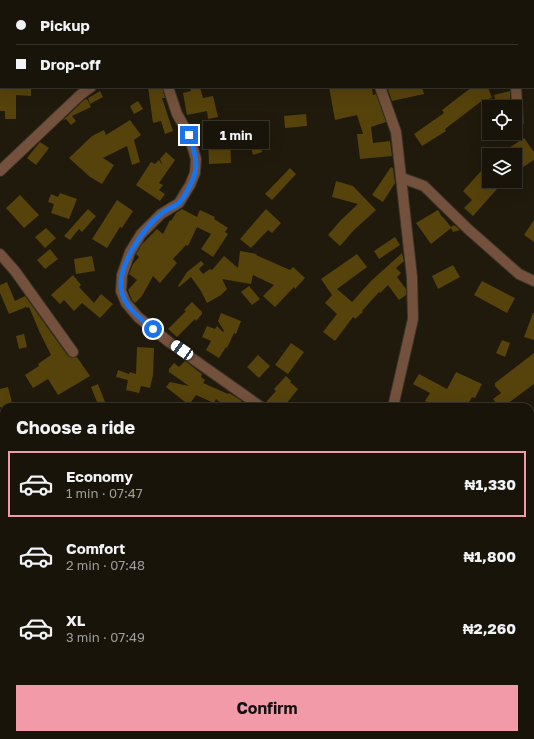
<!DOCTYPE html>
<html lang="en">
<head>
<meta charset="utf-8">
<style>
	:root { --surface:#181409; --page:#252117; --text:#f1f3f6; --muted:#9f9e9c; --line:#36332a; --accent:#f39aa8 }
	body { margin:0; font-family:"Golos Text",sans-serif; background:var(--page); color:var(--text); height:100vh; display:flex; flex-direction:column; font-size:15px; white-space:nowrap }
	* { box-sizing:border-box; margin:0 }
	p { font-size:13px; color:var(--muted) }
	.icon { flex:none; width:22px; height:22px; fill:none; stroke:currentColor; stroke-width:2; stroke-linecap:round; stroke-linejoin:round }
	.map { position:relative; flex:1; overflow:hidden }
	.side { position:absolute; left:0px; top:403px; width:534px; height:336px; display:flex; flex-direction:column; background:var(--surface); border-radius:12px 12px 0 0; box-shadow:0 4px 16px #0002,0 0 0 1px var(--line) }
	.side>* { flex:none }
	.top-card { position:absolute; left:0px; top:0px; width:534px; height:88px; box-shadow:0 4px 16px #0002,0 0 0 1px var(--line); display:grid; align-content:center; height:88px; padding:0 16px; background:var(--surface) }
	.controls { position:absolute; left:482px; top:100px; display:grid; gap:8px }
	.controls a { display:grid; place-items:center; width:40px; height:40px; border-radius:0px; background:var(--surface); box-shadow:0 4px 16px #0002,0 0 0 1px var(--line); font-size:20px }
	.end { position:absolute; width:18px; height:18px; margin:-9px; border:5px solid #1a73e8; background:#fff; box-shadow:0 0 0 2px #fff }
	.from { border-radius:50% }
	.bubble { position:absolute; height:28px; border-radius:0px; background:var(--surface); box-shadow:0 4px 16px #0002,0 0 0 1px var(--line); font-size:13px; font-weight:700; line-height:28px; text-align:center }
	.car { position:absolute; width:12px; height:24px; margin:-12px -6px; border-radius:5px; box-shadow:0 0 3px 1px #0007; background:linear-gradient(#fff 24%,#345 0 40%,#fff 0 76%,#345 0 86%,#fff 0) }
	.top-card b { display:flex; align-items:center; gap:14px; height:38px; font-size:15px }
	.top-card b+b { border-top:1px solid var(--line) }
	.top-card i { width:10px; height:10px; background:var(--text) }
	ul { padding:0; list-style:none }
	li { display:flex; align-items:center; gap:12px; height:66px; margin:0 8px 6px; padding:0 8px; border:2px solid transparent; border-radius:0px }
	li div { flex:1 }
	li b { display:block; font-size:15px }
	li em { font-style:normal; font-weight:700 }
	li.selected { border-color:var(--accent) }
	li>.icon { width:36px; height:36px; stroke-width:1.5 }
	h2 { padding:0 16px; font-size:18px; line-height:48px }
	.button { display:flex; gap:8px; margin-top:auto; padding:8px 16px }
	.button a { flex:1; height:46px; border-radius:0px; background:var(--accent); color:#111; font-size:16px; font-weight:700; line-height:46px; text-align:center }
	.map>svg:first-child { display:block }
	.building { fill:#56420b }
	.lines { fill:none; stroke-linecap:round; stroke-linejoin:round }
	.minor-casing { stroke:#3a3427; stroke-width:12 }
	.minor { stroke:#73513c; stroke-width:10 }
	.route { stroke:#1a73e8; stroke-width:5 }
</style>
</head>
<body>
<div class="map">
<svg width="534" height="739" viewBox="0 0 534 739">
	<rect width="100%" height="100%" fill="#201a0c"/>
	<path class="building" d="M0,87H31V96L16,95V119H5V111H0Z
		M148,87H162L165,98H162L173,131L165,134L161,121L153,123Z
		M190,87H200L203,98L213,96L218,117L208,119L207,111L187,115L183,93L191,91Z
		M329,87H372L373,95L376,94L386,122L371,127L373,143L390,141L392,156L360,159L357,134H363L357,115L335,120Z
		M387,87H422L424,94L392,101Z
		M472,87H488L492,98L483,100L445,129L446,131L422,146L414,134L444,113L442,110Z
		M100,91L103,97L90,104L88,98Z
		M510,91V99L496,103L494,95Z
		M87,99L91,107L72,116L76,121L71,125L66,119L62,121L84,100Z
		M138,101L143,109L134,114L130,106Z
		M306,114L307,126L285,128L284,116Z
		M130,120L141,135L134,140L140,162L132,165L127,146L103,158L114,165L102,184L90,177L69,158L92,136L104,130L106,135Z
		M227,121L230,132L231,163L209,164L208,136H221L218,123Z
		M258,136L262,152L253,155L251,147L248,148L245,140Z
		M524,138L534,152V160L523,167L520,163L515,169V155L509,148Z
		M40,142L49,148L36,165L27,158Z
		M166,152L175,160L159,183L163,185L159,190L165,194L160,201L136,185L151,162L155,164L159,160L162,165L160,159Z
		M489,159V181H504L473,216L464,208L472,200L463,191L482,170L481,169Z
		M391,167L393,168L395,183L383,202L372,195Z
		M290,168L296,174L272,200L265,194Z
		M336,181L353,186L376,210L354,230L340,246L328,235L341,220L358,204L332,197Z
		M60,193L77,199L69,219L51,213L54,204L48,202L51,194L58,197Z
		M20,195L39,215L24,228L6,208Z
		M117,200L133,211L122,228L120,227L107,248L92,239Z
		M88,209L96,216L82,232L79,229L70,240L64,236Z
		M182,209L197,217L200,210L215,217L214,219L228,228L225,232L228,234L213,257L201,249L211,234L197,227L188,246L186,245L173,259L177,263L160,283L153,276L142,296L135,303L132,300L128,290L137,280L129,274L133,264L139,257L136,254L142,244L157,229L163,234L170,220L171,221L176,213Z
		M266,209L281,223L272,233L268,230L251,248L240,239Z
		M438,210L442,217H443L451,227L454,225L460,230L453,232L451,228L431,244L416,223Z
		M534,220V242L524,235Z
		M46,228L56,238L45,248L35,237Z
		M395,237L400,245L379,259L374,251Z
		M50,249L58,259L45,269L37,260Z
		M240,251L257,254L256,255L290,270L293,267L305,278L295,289L294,287L275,307L263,296L274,285L253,275L251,284L222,279L227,289L221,295L207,303L201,291L191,277L179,287L178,286L187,272L201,261L204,264L199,269L203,274L210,269L212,270L224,256L238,268Z
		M402,253L404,261L396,268L401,273L397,277L406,289V295L399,300L388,285L380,293L379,292L362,311L363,312L355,319L353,317L335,341L323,332L337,314L325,303L332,295L321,279L357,254L367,267L337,289L352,302L371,281Z
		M92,256L95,271L76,274L74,259Z
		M453,265L460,277L438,289L432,276Z
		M73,275L81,285L79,287L94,303L101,294L113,304L100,318L82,303L74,311L64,300L60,304L51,295Z
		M482,281L515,298L507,313L474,295Z
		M7,282L15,301L25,296L68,356L73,358L77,357L90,376L58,395L48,379L33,388L25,375L39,366L38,364L51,355L40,333L29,307L27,308L26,307L9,314L0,293V285Z
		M249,286L260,299L252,305L241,292Z
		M192,302L202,312V314L196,321L195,319L177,337L168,329L186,311L184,310Z
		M221,313L241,321L236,334L234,333L227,348L226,347L219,358L206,350L211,341L202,337L207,326L215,329L217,326L223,332L224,331L218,321Z
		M533,313H534V340L524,337Z
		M24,334L27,347L19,349L16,336Z
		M502,340L510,343L505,357L496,353Z
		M291,343L304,352L288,374L275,365Z
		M137,347L154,348L153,375L150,388L141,386L139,393L126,390L128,380L116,377L118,370L129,374L130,372L136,374Z
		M534,353V384L503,407H499L493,399L501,393L495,386V383Z
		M258,355L270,366L259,378L247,367Z
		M185,361L202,374L201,377L205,380L203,383L228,394L229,393L242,401L237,407H226L216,399L214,403L196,395L189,405L166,387L170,382L189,386L169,372V369L174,363L179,367Z
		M456,372L482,384L475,398L472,397L466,407H434L425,401L430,393L413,384L419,374L447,389Z
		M286,376L291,381L290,382L298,389L286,404L284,402L280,407H272L266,402L276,391L274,389Z
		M98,384L107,407H99L91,387Z
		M8,387L13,407H0V389Z"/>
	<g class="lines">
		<g class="minor-casing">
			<path id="minor" d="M349,0V1
				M498,0V1
				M242,1L244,0
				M0,27L1,26
				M168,87L177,114L189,135L196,159L195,173L190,185L179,203L161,214L141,234L130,252L122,275L121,291L126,303L138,317L169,342L261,407
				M380,87L396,132L412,277L413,319L393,407
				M516,87L518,122
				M0,171L80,95L91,87
				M402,178L424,186L468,229L519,274L534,281
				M0,254L15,271L73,352
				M531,458L534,463
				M530,514L534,512
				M0,534L2,615L0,655
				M530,695L534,697
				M0,724L4,725
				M26,735L32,739
				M227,739L228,735
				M500,739L502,735"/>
		</g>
		<use href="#minor" class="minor"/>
	</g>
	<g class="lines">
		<path class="route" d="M153,329C141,319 126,308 122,293C115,269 143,228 161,214C166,209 174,207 179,203C184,198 193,181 195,173C198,160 193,147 189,135"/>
	</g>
</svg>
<div class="controls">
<a><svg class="icon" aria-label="locate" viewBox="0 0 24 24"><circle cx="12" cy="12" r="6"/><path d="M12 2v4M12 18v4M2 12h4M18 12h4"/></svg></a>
<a><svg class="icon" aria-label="layers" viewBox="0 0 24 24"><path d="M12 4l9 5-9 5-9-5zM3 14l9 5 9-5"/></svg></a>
</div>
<i class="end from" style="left:153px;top:329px"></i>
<i class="end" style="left:189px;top:135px"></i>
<div class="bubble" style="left:203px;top:121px;width:66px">1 min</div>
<i class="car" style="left:182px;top:350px;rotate:305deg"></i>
<div class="top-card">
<b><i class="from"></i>Pickup</b>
<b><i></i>Drop-off</b>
</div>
<section class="side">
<h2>Choose a ride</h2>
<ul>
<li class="selected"><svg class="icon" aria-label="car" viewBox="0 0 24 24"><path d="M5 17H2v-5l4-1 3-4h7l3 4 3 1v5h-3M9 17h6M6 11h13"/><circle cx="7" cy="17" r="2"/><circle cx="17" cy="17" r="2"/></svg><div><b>Economy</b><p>1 min · 07:47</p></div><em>₦1,330</em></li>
<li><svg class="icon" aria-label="car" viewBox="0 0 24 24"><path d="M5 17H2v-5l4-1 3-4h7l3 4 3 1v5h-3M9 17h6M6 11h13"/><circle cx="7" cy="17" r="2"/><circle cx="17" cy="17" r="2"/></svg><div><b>Comfort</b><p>2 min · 07:48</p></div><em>₦1,800</em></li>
<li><svg class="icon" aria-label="car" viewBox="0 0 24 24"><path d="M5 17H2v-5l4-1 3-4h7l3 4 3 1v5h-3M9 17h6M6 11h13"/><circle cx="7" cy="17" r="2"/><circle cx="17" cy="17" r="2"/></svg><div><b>XL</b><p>3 min · 07:49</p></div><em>₦2,260</em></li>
</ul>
<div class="button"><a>Confirm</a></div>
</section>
</div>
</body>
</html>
